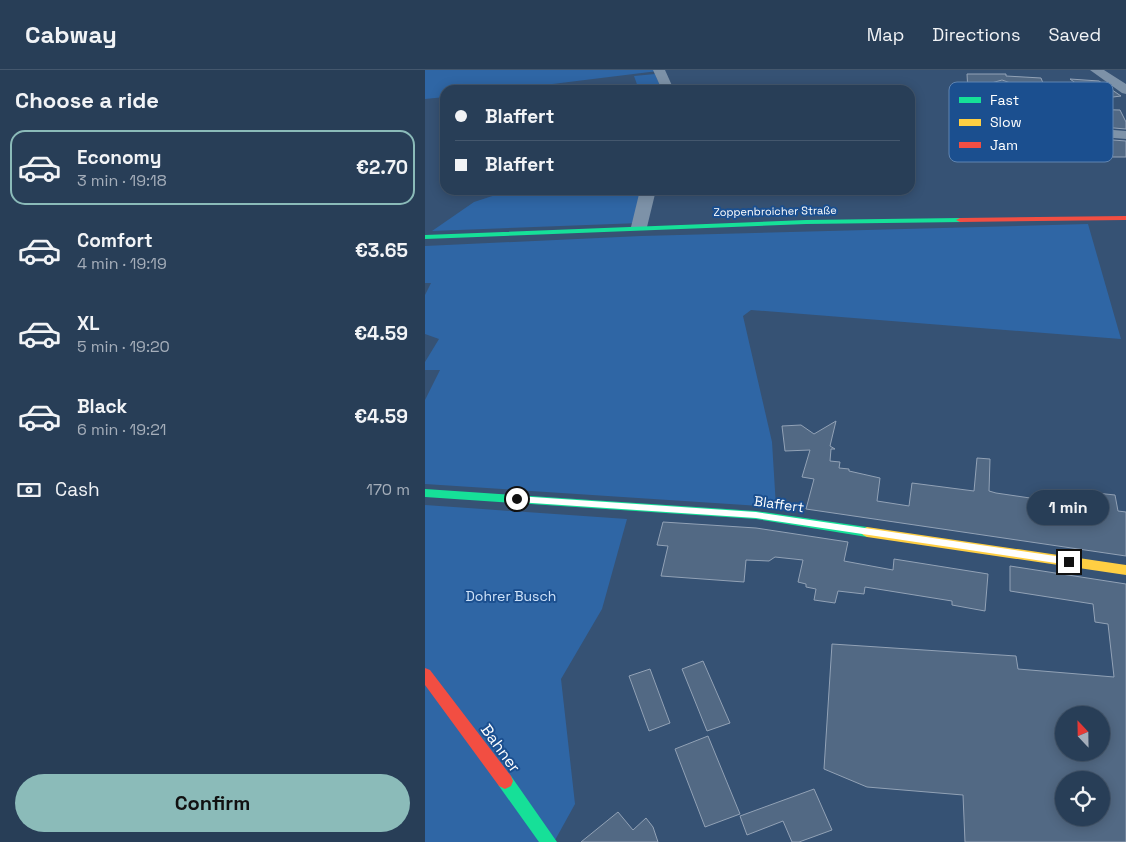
<!DOCTYPE html>
<html lang="en">
<head>
<meta charset="utf-8">
<style>
	:root { --surface:#283e57; --page:#30455d; --text:#f1f3f6; --muted:#a5aeba; --line:#44576d; --accent:#8bbbb9 }
	body { margin:0; font-family:"Space Grotesk",sans-serif; background:var(--page); color:var(--text); height:100vh; display:flex; flex-direction:column; font-size:19px; white-space:nowrap }
	* { box-sizing:border-box; margin:0 }
	p { font-size:16px; color:var(--muted) }
	.icon { flex:none; width:28px; height:28px; fill:none; stroke:currentColor; stroke-width:2; stroke-linecap:round; stroke-linejoin:round }
	.map { position:relative; flex:1; overflow:hidden }
	.sheet { display:flex; flex-direction:column; background:var(--surface); width:425px }
	.sheet>* { flex:none }
	.guide { position:absolute; left:15px; top:15px; width:475px; height:110px; border-radius:15px; box-shadow:0 2px 12px #0003,0 0 0 1px var(--line); display:grid; align-content:center; height:110px; padding:0 15px; background:var(--surface) }
	.needle { width:32px; rotate:338deg }
	.fabs { position:absolute; left:630px; top:636px; display:grid; gap:10px }
	.fabs a { display:grid; place-items:center; width:55px; height:55px; border-radius:50%; background:var(--surface); box-shadow:0 2px 12px #0003,0 0 0 1px var(--line); font-size:25px }
	.end { position:absolute; width:22px; height:22px; margin:-11px; border:6px solid #fff; background:#111; box-shadow:0 0 0 2px #111 }
	.from { border-radius:50% }
	.bubble { position:absolute; height:35px; border-radius:18px; background:var(--surface); box-shadow:0 2px 12px #0003,0 0 0 1px var(--line); font-size:16px; font-weight:700; line-height:35px; text-align:center }
	.guide b { display:flex; align-items:center; gap:18px; height:48px; font-size:19px }
	.guide b+b { border-top:1px solid var(--line) }
	.guide i { width:12px; height:12px; background:var(--text) }
	ul { padding:0; list-style:none }
	li { display:flex; align-items:center; gap:15px; height:75px; margin:0 10px 8px; padding:0 5px; border:2px solid transparent; border-radius:15px }
	li div { flex:1 }
	li b { display:block; font-size:19px }
	li em { font-style:normal; font-weight:700 }
	li.selected { border-color:var(--accent) }
	li>.icon { width:45px; height:45px; stroke-width:1.5 }
	h2 { padding:0 15px; font-size:22px; line-height:60px }
	.pay { display:flex; align-items:center; gap:12px; height:55px; padding:0 15px; font-size:19px }
	.pay p { margin-inline-start:auto }
	.action { display:flex; gap:10px; margin-top:auto; padding:10px 15px }
	.action a { flex:1; height:58px; border-radius:30px; background:var(--accent); color:#111; font-size:20px; font-weight:700; line-height:58px; text-align:center }
	header { display:flex; align-items:center; gap:30px; box-sizing:border-box; height:70px; padding:0 25px; background:var(--surface); border-bottom:1px solid var(--line) }
	header strong { font-size:24px }
	nav { display:flex; gap:28px; margin-inline-start:auto; font-size:18px }
	main { display:flex; flex:1; min-height:0 }
	.map>svg:first-child { display:block }
	.green { fill:#2f66a5 }
	.building { fill:#526984; stroke:#92a2b6; fill-rule:evenodd }
	.lines { fill:none; stroke-linecap:round; stroke-linejoin:round }
	.street { fill:#7d92a8; fill-rule:evenodd }
	.fast { fill:#16e098; fill-rule:evenodd }
	.slow { fill:#ffcf43; fill-rule:evenodd }
	.jam { fill:#f24e42; fill-rule:evenodd }
	.route { fill:#fff }
	.labels { text-anchor:middle; stroke-width:4; stroke-linejoin:round; paint-order:stroke }
	.far-street-label { font-size:11px; fill:#fff; stroke:#1b4f8f }
	.street-label { font-size:14px; fill:#fff; stroke:#1b4f8f }
	.park-label { font-size:14px; fill:#cfe3fa; stroke:#1b4f8f }
	.near-street-label { font-size:16px; fill:#fff; stroke:#1b4f8f }
	.key { fill:#1b4f8f; stroke:#5f84b1; stroke-width:1 }
	.key-label { font-size:14px; fill:#fff }
</style>
</head>
<body>
<header>
<strong>Cabway</strong>
<nav><a>Map</a><a>Directions</a><a>Saved</a></nav>
</header>
<main>
<section class="sheet">
<h2>Choose a ride</h2>
<ul>
<li class="selected"><svg class="icon" aria-label="car" viewBox="0 0 24 24"><path d="M5 17H2v-5l4-1 3-4h7l3 4 3 1v5h-3M9 17h6M6 11h13"/><circle cx="7" cy="17" r="2"/><circle cx="17" cy="17" r="2"/></svg><div><b>Economy</b><p>3 min · 19:18</p></div><em>€2.70</em></li>
<li><svg class="icon" aria-label="car" viewBox="0 0 24 24"><path d="M5 17H2v-5l4-1 3-4h7l3 4 3 1v5h-3M9 17h6M6 11h13"/><circle cx="7" cy="17" r="2"/><circle cx="17" cy="17" r="2"/></svg><div><b>Comfort</b><p>4 min · 19:19</p></div><em>€3.65</em></li>
<li><svg class="icon" aria-label="car" viewBox="0 0 24 24"><path d="M5 17H2v-5l4-1 3-4h7l3 4 3 1v5h-3M9 17h6M6 11h13"/><circle cx="7" cy="17" r="2"/><circle cx="17" cy="17" r="2"/></svg><div><b>XL</b><p>5 min · 19:20</p></div><em>€4.59</em></li>
<li><svg class="icon" aria-label="car" viewBox="0 0 24 24"><path d="M5 17H2v-5l4-1 3-4h7l3 4 3 1v5h-3M9 17h6M6 11h13"/><circle cx="7" cy="17" r="2"/><circle cx="17" cy="17" r="2"/></svg><div><b>Black</b><p>6 min · 19:21</p></div><em>€4.59</em></li>
</ul>
<div class="pay"><svg class="icon" aria-label="cash" viewBox="0 0 24 24"><path d="M3 7h18v10H3z"/><circle cx="12" cy="12" r="2"/></svg>Cash<p>170 m</p></div>
<div class="action"><a>Confirm</a></div>
</section>
<div class="map">
<svg width="701" height="772" viewBox="0 0 701 772">
	<rect width="100%" height="100%" fill="#365274"/>
	<path class="green" d="M0,0H241L78,20H20V27L0,29Z
		M230,4L237,20H214L209,6Z
		M86,120H223L215,153L7,161L49,132Z
		M663,154L696,269L326,240L318,246L347,372L351,437L0,414V330L15,300H0V292L14,269L0,264V225L6,213H0V176L216,166Z
		M0,435L202,449L177,539L136,609L150,734L129,772H0Z"/>
	<path class="building" d="M542,4H581V6L616,8L633,51L622,50L619,52L606,50L602,36H597L591,22L593,18L591,15L577,10L563,14L560,19L567,26L577,28L580,35H565L563,27H559L558,22H543Z
		M645,9L674,11L696,26L672,29Z
		M651,39L695,40L701,52V59L653,55Z
		M675,69L701,71V87H687Z
		M411,351L405,376L410,379H406L405,391L415,392L414,398L424,399V401L455,408L452,431L484,436L487,413L549,421L552,388L565,389L564,421L571,423L673,438L671,423L690,425L693,441L701,442V486L381,439L389,409L377,407L385,380L360,381L357,356L376,355L389,364Z
		M238,452L331,458L423,472L419,491L468,500L469,489L563,504L560,541L527,535V531L440,517L439,524L413,521L410,533L389,530L391,519L381,517V514L373,512L378,490L350,487L344,491L321,490L319,512L236,506L243,476L232,475Z
		M585,496L701,514V772H540L538,725L442,717L399,699L407,574L591,586L593,599L689,607L683,554L670,552L668,534L585,521ZM639,645H676V682H639ZM639,710H676V748H639Z
		M278,591L305,653L282,661L257,599Z
		M225,599L245,653L224,661L204,606Z
		M283,666L315,744L280,757L250,679Z
		M389,719L407,760L374,772H367L358,751L322,765L315,746Z
		M193,742L208,760L221,748L228,757L233,772H156Z"/>
	<g class="lines">
		<path class="street" d="M228,0H240L249,20H237Z
			M665,0H679L701,14V24L697,23Z
			M576,12L589,16L591,19L589,22L602,53L701,61V69L592,60L578,26L568,25L562,19L564,16Z
			M215,120H231L222,157L220,160H208L206,157Z"/>
		<path class="fast" d="M535,148H538V152L381,154L0,169V165L381,150Z
			M0,419L331,441L442,457L446,459L448,462L446,465L442,467L331,449L0,427Z
			M80,703L86,706L132,772H114L74,716L72,711L74,706Z"/>
		<path class="slow" d="M442,457L701,495V505L442,467L438,465L436,462L438,459Z"/>
		<path class="jam" d="M701,146V150L535,152L531,150L535,148Z
			M0,598L5,600L86,706L88,711L86,716L80,719L74,716L0,615Z"/>
	</g>
	<path class="route" d="M92,426L331,442L644,488L648,492L644,495L331,448L92,432L87,429Z"/>
	<g class="labels">
		<g class="far-street-label">
			<text transform="translate(350 141) rotate(-1)" y="4">Zoppenbroicher Straße</text>
		</g>
		<g class="street-label">
			<text transform="translate(354 434) rotate(8)" y="5">Blaffert</text>
		</g>
		<g class="park-label">
			<text x="86" y="531">Dohrer Busch</text>
		</g>
		<g class="near-street-label">
			<text transform="translate(76 678) rotate(54)" y="6">Bahner</text>
		</g>
	</g>
	<rect x="524" y="12" width="164" height="80" rx="8" class="key"/>
	<rect x="534" y="27" width="22" height="6" fill="#16e098"/>
	<rect x="534" y="49" width="22" height="7" fill="#ffcf43"/>
	<rect x="534" y="72" width="22" height="6" fill="#f24e42"/>
	<g class="key-label">
		<text x="565" y="35">Fast</text>
		<text x="565" y="57">Slow</text>
		<text x="565" y="80">Jam</text>
	</g>
</svg>
<div class="fabs">
<a><svg class="needle" viewBox="-14 -14 28 28"><path d="M0-13l5 13h-10z" fill="#e53935"/><path d="M0 13l5-13h-10z" fill="#a5aeba"/></svg></a>
<a><svg class="icon" aria-label="locate" viewBox="0 0 24 24"><circle cx="12" cy="12" r="6"/><path d="M12 2v4M12 18v4M2 12h4M18 12h4"/></svg></a>
</div>
<i class="end from" style="left:92px;top:429px"></i>
<i class="end" style="left:644px;top:492px"></i>
<div class="bubble" style="left:602px;top:420px;width:82px">1 min</div>
<div class="guide">
<b><i class="from"></i>Blaffert</b>
<b><i></i>Blaffert</b>
</div>
</div>
</main>
</body>
</html>
